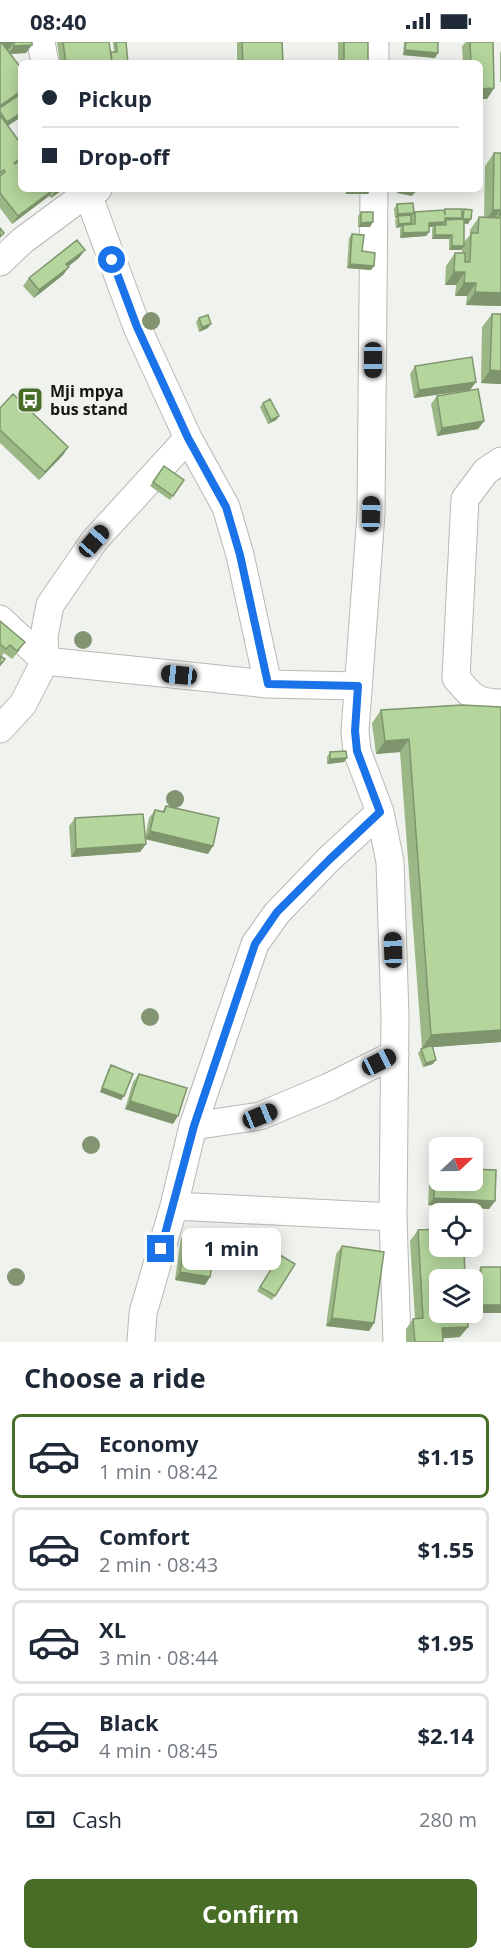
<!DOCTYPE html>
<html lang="en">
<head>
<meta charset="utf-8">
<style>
	:root { --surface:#fff; --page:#f6f6f7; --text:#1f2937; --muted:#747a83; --line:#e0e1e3; --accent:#486d27 }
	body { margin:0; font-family:"Open Sans",sans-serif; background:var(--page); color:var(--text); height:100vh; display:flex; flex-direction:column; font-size:22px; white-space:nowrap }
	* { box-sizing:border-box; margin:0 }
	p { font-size:20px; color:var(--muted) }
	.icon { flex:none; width:33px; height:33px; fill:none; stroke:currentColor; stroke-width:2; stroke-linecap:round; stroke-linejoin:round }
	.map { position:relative; height:1300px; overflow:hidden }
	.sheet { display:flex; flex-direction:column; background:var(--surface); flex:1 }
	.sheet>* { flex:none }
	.hud { position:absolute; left:18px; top:18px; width:465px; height:132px; border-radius:9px; box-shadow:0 3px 15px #0003; display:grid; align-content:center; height:132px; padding:0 24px; background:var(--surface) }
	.needle { width:39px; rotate:68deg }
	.controls { position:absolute; left:429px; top:1095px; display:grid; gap:12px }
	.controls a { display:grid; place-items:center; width:54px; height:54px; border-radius:9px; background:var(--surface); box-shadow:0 3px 15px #0003; font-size:30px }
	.end { position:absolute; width:27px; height:27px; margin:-14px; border:8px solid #1a73e8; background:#fff; box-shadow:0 0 0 3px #fff }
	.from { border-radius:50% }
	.bubble { position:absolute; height:42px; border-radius:9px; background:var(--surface); box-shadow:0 3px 15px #0003; font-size:20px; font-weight:700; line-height:42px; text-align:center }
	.car { position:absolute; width:18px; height:36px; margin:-18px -9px; border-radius:8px; box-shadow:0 0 4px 2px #0007; background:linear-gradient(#222 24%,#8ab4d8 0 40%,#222 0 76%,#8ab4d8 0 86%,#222 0) }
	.hud b { display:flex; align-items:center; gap:21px; height:57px; font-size:22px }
	.hud b+b { border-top:2px solid var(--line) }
	.hud i { width:15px; height:15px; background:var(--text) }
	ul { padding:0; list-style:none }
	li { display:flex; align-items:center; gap:18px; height:84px; margin:0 12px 9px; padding:0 12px; border:3px solid var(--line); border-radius:9px }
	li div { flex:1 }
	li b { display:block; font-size:22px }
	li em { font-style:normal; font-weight:700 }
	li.active { border-color:var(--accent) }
	li>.icon { width:54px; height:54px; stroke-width:1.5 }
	h2 { padding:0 24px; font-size:27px; line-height:72px }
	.pay { display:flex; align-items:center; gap:15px; height:66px; padding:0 24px; font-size:22px }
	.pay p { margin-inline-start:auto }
	.cta { display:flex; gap:12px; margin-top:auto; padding:12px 24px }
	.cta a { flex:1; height:69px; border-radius:9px; background:var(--accent); color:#fff; font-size:24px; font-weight:700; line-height:69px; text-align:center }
	.status { display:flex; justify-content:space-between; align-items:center; height:42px; padding:0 30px; background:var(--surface); direction:ltr }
	.status svg { height:16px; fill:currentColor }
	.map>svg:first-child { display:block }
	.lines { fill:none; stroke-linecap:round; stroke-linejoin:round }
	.minor-casing { stroke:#b6b9b4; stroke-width:29 }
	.minor { stroke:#fff; stroke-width:27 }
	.tree { fill:#839472 }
	.wall { fill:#9bb786 }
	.shaded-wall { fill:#7e956d }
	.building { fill:#b4d59c; stroke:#7e956d; stroke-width:1.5 }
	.route { stroke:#1a73e8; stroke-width:8 }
	.labels { text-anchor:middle; stroke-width:4.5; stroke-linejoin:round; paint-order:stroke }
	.poi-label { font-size:16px; font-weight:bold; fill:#151614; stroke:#eff2ed; text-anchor:start }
</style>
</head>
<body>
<div class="status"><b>08:40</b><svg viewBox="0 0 49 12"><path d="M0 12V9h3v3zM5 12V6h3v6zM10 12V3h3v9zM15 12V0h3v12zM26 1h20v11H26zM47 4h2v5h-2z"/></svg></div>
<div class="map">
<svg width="501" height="1300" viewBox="0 0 501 1300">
	<rect width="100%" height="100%" fill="#eff2ed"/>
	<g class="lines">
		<g class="minor-casing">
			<path id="minor" d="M41,0L45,21
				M375,0V21
				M86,147L137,285L188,396L226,465L240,513L268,642
				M374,147L371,472L355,689L357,709L380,770L390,820L395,974L393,1175L397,1300
				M0,220L22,199L87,151L98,147
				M501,419L486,429L465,457L456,636C471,654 476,661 501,661
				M0,577L45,619L268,642L358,644
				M0,687L23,662L45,619L44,594L50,563L94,499L188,396
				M193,1084L260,1074L329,1045L395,1012
				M174,1164L393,1175
				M141,1300L143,1271L174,1164L193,1084L255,902L277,871L329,817L380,770"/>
		</g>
		<use href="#minor" class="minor"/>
	</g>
	<g class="tree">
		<circle cx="151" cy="279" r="9"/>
		<circle cx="83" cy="598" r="9"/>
		<circle cx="175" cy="757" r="9"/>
		<circle cx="150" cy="975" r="9"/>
		<circle cx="91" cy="1103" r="9"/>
		<circle cx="16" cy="1235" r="9"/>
	</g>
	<path class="wall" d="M0,0H32L26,11L10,12L21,26V75L8,84L18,98L21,94V147H64L51,156L49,154L12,182L0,166Z
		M57,0H109L111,10H114L113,0H126L128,21H60Z
		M237,0H282L283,21H237Z
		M338,0H368V21H338Z
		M404,0H438L435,16L403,13Z
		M466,0H493L494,46L487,57L480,21H463L462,4Z
		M501,9V40H500V11Z
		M494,111H501V264L466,263L467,254H455L456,243H445L446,224L455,211H462V207L461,208H449V197H432V187L433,185H429V190L426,194L400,196V187L401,185L396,186L395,178L397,176H395L394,167L397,162L414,171L415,170L444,168L445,167L462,171L464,167L468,182L464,181V200L470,193V188L479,175L484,176L485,124Z
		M361,170L370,185H358V174Z
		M352,192L362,209L374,224L371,228L347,226L349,196Z
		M79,216L68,224L63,233L34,256L23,244L29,236Z
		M492,272H501V342L481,341L482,285Z
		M199,276L208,286L199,290L196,280Z
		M415,324L470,348L414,356L410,332Z
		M437,354L484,379L478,387L437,394L431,362Z
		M263,361L279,374L276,378L268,382L260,365Z
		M0,366L68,405L63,413L39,438L0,401Z
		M164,424L184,438L170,458L150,444Z
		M0,579L20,608L12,617L4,611L1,615L0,624Z
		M462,663L501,1000L432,1005L433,1022L423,1025L418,1011L422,1006L400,710L376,712L372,681L381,668Z
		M330,710L347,716L344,720L327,722V715Z
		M166,764L208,812L145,797L146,802L140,810L71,815L69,784L75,776L145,796L149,776L155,768L162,770Z
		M111,1023L124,1054L121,1058L100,1050L108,1028Z
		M139,1032L173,1082L125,1067L133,1040Z
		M436,1096L440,1106L495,1159L489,1167L428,1163L431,1104Z
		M418,1188L460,1295L443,1296V1300H406V1287L413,1277H415L410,1199Z
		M187,1189L205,1243L175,1238L181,1196Z
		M342,1204L374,1281L369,1289L326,1284L336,1212Z
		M280,1213L295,1222L272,1258L257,1249Z
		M481,1225H501V1271H476V1233Z"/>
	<path class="shaded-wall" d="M0,0H14L8,8H0Z
		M32,3L26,11L8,12L14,4Z
		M405,8L438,11L435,16L403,13Z
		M494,46L487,57H480V47Z
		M21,49V53L0,68V64Z
		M21,71V75L1,88L7,80Z
		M54,147L49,154L12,182L18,174Z
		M57,147H64L51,156L56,148Z
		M371,147L368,152H345L348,148Z
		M400,147L415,150L412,154L397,151Z
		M493,168H500L491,181H484Z
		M414,171L411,175L398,174L397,176H395L398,172Z
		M445,176H462L459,180L446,178L442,185L435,183L433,185H426L429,181Z
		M463,177H471L468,182L460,181Z
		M373,180L370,185H358L361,181Z
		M411,181L408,185L403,183L401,185L396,186L399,182Z
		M429,190L426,194L400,196L403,191Z
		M435,193H452L449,197H432Z
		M452,204H464L461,208H449Z
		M85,208L79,216L61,230L66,222Z
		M350,222L374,224L371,228L347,226Z
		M69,225L63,233L34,256L39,248Z
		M454,230H465L456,243H445Z
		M464,241H476L467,254H455Z
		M475,250L501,251V264L466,263Z
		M211,282L208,286L199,290L202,285Z
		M490,328L501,329V342L481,341Z
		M476,340L470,348L414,356L419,348Z
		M279,374L276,378L268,382L271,378Z
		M484,379L478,387L437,394L442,386Z
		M68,405L63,413L39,438L45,430Z
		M409,697L400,710L376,712L385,699Z
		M347,716L344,720L327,722L330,717Z
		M150,789L213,804L208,812L145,797Z
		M146,802L140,810L71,815L76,807Z
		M501,988V1000L422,1006L431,993Z
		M436,1018L433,1022L423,1025L426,1021Z
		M102,1046L124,1054L121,1058L100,1050Z
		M130,1059L178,1074L173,1082L125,1067Z
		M434,1156L495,1159L489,1167L428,1163Z
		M180,1230L210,1235L205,1243L175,1238Z
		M481,1263H501V1271H476Z
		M332,1276L374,1281L369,1289L326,1284Z
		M468,1285L460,1295L435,1297L442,1286Z"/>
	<path class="building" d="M14,0H32V3L14,4Z
		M63,0H109L112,21H66Z
		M116,0H126L128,21H112L111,10H117Z
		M242,0H282L283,21H243Z
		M344,0H368V21H344Z
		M406,0H438V11L405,8Z
		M470,0H493L494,46L480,47V21H471Z
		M2,1L21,26V49L0,64V2Z
		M21,52V71L7,80L0,70V66Z
		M0,73L21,102V116L14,121L15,122L21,117V147H54L18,174L0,151V134L5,130L4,128L0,131Z
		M494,111H501V251L475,250L476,241H464L465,230H454L455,211H465V220H470L471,191H478L479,175L499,176L500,168H493Z
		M348,147H371L348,148Z
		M401,147H416L415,150Z
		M413,161L414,171L398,172L397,162Z
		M445,167H462V176H445V180L429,181V190L403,191V183L415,182V170L444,168L445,173Z
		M464,167L472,168L471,177H463Z
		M361,170H373V180L361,181Z
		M411,173V181L399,182L398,174Z
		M464,177V204H452V193H435V183H446V178Z
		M0,186L4,191L0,195Z
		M352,192L364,193L362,209L375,211L374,224L350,222Z
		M77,198L85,208L66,222L69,225L39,248L29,236Z
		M492,272H501V329L490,328Z
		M208,273L211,282L202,285L199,276Z
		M472,315L476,340L419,348L415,324Z
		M478,347L484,379L442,386L437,354Z
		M13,352L68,405L45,430L0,388V366Z
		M270,357L279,374L271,378L263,361Z
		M164,424L184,438L173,454L153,440Z
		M0,579L25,600L17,609L10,603L6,607L0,602Z
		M0,614L5,617L0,623Z
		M462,663L501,665V988L431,993L409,697L385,699L381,668Z
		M346,709L347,716L330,717V710Z
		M166,764L219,776L213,804L150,789L155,768L164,770Z
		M143,772L146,802L76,807L75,776Z
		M432,1003L436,1018L426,1021L421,1007Z
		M111,1023L133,1032L124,1054L102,1046Z
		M139,1032L187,1046L178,1074L130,1059Z
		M436,1096L462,1097V1106H440V1138H472V1127L496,1128L495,1159L434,1156Z
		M440,1187V1204H464L465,1238H440V1270H467L468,1285L442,1286L443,1300H415L413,1277L423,1276L418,1188Z
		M187,1189L217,1194L210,1235L180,1230Z
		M342,1204L384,1210L374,1281L332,1276Z
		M280,1213L295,1222L275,1254L260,1245Z
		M481,1225H501V1263H481Z"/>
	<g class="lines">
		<path class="route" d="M112,218L137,285L188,396L226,465L240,513L268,642L358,644L355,689L357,709L380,770L329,818L277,870L255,902L194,1084L161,1207"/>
	</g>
	<defs>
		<g id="bus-square" transform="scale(1.35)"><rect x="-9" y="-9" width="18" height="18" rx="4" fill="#486d27" stroke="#eff2ed"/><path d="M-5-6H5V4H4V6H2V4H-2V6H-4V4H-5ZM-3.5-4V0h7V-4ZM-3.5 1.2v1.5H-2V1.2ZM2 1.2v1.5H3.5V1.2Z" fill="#fff"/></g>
	</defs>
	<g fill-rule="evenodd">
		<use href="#bus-square" x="30" y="358"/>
	</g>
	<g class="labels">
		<g class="poi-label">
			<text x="50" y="355">Mji mpya<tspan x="50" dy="18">bus stand</tspan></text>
		</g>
	</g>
</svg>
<div class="controls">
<a><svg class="needle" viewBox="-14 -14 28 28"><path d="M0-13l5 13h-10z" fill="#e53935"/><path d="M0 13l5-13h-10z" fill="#747a83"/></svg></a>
<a><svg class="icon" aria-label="locate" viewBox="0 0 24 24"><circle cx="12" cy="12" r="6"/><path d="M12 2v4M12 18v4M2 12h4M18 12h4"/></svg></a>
<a><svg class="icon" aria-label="layers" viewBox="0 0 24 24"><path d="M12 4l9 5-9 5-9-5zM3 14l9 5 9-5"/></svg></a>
</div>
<i class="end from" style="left:112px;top:218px"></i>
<i class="end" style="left:161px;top:1207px"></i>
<div class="bubble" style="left:182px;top:1186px;width:99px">1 min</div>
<i class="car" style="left:373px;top:318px;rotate:180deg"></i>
<i class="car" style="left:371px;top:472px;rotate:1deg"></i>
<i class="car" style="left:94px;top:499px;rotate:41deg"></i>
<i class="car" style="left:179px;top:633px;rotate:276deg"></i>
<i class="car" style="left:393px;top:908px;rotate:358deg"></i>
<i class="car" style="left:379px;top:1020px;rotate:63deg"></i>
<i class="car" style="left:260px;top:1074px;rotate:68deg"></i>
<div class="hud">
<b><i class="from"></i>Pickup</b>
<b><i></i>Drop-off</b>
</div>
</div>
<section class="sheet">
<h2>Choose a ride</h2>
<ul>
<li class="active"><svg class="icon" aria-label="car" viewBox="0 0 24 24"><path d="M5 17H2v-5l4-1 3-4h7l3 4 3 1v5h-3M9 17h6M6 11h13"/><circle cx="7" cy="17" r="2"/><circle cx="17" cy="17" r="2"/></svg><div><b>Economy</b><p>1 min · 08:42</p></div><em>$1.15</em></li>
<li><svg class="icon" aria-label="car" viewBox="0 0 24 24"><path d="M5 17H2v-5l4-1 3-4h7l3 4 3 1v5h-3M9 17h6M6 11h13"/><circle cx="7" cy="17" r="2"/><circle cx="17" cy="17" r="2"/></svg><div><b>Comfort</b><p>2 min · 08:43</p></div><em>$1.55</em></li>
<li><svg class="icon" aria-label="car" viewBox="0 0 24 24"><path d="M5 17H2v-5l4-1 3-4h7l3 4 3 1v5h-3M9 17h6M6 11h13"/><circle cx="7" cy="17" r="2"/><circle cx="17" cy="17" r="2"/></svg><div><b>XL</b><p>3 min · 08:44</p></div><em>$1.95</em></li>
<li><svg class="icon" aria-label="car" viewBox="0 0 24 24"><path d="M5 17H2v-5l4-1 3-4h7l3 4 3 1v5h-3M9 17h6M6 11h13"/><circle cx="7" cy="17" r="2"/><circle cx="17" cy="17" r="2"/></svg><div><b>Black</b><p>4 min · 08:45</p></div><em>$2.14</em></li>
</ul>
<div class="pay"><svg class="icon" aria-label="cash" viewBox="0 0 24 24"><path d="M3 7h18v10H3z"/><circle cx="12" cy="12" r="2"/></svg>Cash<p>280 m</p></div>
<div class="cta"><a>Confirm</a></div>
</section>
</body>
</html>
